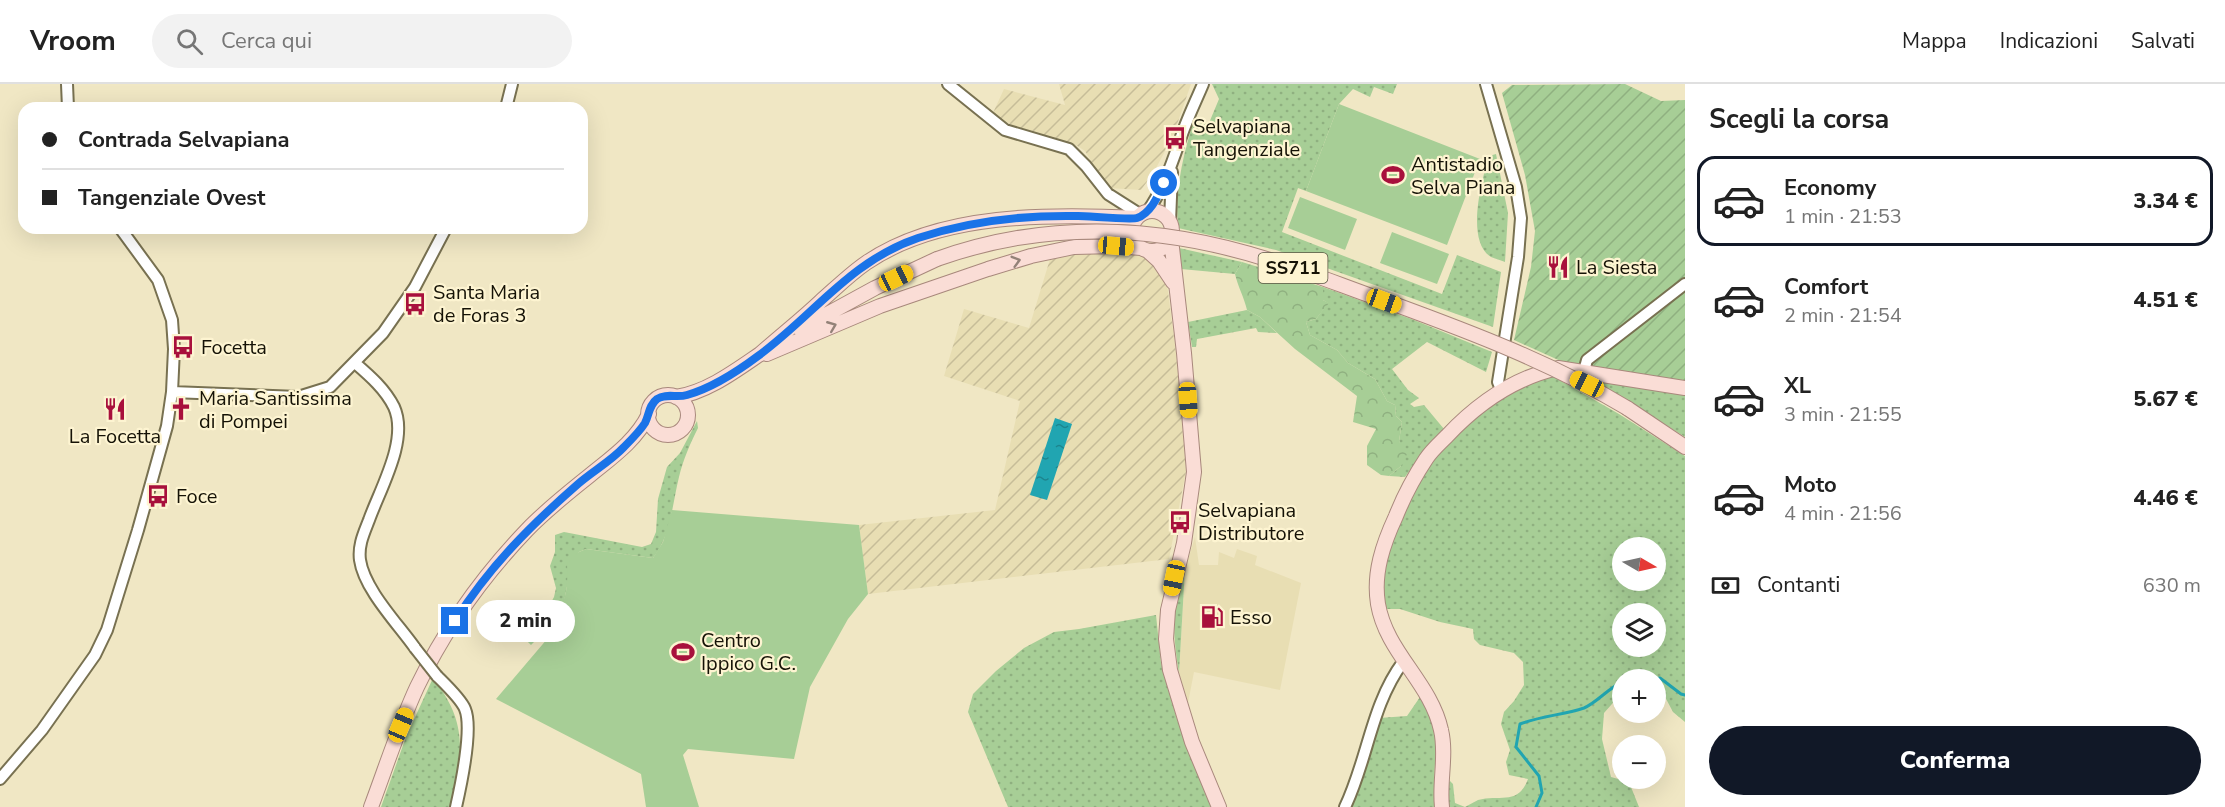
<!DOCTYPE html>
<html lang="it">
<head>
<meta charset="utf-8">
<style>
	:root { --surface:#fff; --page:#f2f2f2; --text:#222; --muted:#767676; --line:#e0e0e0; --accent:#111827 }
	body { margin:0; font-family:"Nunito Sans",sans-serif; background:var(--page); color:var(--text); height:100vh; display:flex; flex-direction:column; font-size:22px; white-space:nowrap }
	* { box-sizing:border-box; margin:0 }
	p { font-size:20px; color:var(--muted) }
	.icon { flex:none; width:33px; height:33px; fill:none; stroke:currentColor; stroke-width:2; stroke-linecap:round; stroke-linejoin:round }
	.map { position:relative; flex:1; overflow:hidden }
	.panel { display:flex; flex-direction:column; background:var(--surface); width:540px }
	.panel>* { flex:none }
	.hud { position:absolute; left:18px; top:18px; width:570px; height:132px; border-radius:18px; box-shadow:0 6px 24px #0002; display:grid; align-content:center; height:132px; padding:0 24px; background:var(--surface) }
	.needle { width:39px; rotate:99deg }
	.controls { position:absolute; left:1612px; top:453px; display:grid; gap:12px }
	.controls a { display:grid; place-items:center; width:54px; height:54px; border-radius:50%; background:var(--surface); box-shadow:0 6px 24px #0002; font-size:30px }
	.end { position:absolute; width:27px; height:27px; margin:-14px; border:8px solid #1a73e8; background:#fff; box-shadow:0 0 0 3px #fff }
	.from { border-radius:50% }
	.bubble { position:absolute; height:42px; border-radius:21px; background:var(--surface); box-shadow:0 6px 24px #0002; font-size:20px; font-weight:800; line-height:42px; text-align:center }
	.car { position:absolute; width:18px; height:36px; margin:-18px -9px; border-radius:8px; box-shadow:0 0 4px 2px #0007; background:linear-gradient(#f5c518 24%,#345 0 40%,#f5c518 0 76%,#345 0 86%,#f5c518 0) }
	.hud b { display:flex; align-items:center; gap:21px; height:57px; font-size:22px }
	.hud b+b { border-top:2px solid var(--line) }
	.hud i { width:15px; height:15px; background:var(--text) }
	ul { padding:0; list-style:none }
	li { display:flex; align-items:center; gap:18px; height:90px; margin:0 12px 9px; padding:0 12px; border:3px solid transparent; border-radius:18px }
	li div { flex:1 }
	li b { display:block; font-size:22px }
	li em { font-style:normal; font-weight:800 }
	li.selected { border-color:var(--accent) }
	li>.icon { width:54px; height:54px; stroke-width:1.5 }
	h2 { padding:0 24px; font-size:27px; line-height:72px }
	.pay { display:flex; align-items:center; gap:15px; height:66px; padding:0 24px; font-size:22px }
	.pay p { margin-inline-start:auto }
	.cta { display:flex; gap:12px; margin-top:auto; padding:12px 24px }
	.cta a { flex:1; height:69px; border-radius:36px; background:var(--accent); color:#fff; font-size:24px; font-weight:800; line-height:69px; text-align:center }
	header { display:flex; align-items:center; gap:36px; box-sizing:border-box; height:84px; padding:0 30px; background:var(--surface); border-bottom:2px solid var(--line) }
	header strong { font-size:28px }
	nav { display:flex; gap:33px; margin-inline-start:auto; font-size:21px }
	.search { width:420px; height:54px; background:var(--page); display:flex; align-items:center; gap:15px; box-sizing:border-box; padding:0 21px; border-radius:33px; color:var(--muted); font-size:22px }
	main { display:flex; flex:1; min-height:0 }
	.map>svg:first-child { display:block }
	.built { fill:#e8deb3 }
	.industrial { fill:url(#industrial-furrows) }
	.grass { fill:url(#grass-dots); fill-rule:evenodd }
	.forest { fill:url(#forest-crowns) }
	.garden { fill:url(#garden-furrows) }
	.pitch { fill:#a7ce96 }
	.water { fill:url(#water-ripples) }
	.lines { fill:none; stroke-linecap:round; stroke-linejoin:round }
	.stream { stroke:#21a5b1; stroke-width:3 }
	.minor-casing { stroke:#787151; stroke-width:14 }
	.major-casing { stroke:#a8887c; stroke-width:16 }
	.minor { stroke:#fff; stroke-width:10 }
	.major { stroke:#faddd6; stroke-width:14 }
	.minor-bridge-casing { stroke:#787151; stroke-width:14; stroke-linecap:butt }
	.major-bridge-casing { stroke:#a8887c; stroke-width:16; stroke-linecap:butt }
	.minor-bridge { stroke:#fff; stroke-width:10 }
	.major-bridge { stroke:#faddd6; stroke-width:14 }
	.oneway { stroke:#938278 }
	.route { stroke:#1a73e8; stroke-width:8 }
	.labels { text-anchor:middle; stroke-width:4.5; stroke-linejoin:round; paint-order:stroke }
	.shield { fill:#fdf4d1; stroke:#5b5643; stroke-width:1.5 }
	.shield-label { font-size:18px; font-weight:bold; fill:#151206 }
	.poi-label { font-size:20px; fill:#151206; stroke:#fdf4d1; text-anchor:start }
</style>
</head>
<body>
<header>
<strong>Vroom</strong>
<div class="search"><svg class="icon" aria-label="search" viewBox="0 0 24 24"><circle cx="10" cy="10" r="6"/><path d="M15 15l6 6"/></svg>Cerca qui</div>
<nav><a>Mappa</a><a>Indicazioni</a><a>Salvati</a></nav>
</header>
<main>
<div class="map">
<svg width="1685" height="723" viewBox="0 0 1685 723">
	<defs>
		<pattern id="industrial-furrows" width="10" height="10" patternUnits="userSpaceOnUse" patternTransform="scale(1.5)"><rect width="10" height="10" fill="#e8deb3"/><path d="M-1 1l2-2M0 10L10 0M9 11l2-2" fill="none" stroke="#c6bd98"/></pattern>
		<pattern id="grass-dots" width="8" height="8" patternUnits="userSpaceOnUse" patternTransform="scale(1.5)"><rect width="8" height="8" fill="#a7ce96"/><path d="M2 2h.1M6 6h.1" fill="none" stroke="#8fb080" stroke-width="1.8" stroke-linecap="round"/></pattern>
		<pattern id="forest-crowns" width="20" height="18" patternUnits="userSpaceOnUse" patternTransform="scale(1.5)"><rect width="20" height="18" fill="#a7ce96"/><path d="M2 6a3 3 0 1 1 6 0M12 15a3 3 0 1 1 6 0" fill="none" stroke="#8fb080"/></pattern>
		<pattern id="garden-furrows" width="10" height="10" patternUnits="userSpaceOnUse" patternTransform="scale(1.5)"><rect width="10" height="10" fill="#a7ce96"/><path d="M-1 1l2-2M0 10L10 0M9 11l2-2" fill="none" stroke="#8fb080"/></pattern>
		<pattern id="water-ripples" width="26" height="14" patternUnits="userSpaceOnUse" patternTransform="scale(1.5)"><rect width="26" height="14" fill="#21a5b1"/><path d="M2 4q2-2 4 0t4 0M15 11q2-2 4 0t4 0" fill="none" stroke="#1c858e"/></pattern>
	</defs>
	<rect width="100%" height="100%" fill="#f0e7c4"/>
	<path class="built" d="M1195,453L1199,481H1218L1219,468L1234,474L1237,465L1257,472L1255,481L1301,499L1280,606L1194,588L1188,619L1179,589L1185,485Z"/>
	<path class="industrial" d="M1059,0H1191L1173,52L1154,88L1141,106L1108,104L1085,67L1076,61L1027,48L992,31L1004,5L1065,21Z
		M1133,168L1147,172L1157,181L1167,200L1176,269L1186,387L1169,475L868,510L859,441L995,426L1020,317L944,292L964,225L1029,244L1050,175L1083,169Z"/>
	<path class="grass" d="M1212,0H1397L1393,10L1374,3L1370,13L1353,5L1339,20L1306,107L1298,104L1282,148L1442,210L1457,171L1501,188L1493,243L1276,166L1178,144C1175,107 1182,75 1193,39H1209L1219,15Z
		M1496,70L1508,129L1505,178C1501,176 1495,175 1491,173C1465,157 1482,95 1489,72Z
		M1179,164L1242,178L1235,190L1181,185Z
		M1323,203L1414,236L1492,268L1486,288L1427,258L1392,285L1408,306L1419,314L1410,320L1414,323L1424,321L1444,345L1423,368L1405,393L1389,392L1401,382L1402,365L1399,357L1402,338L1396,332L1395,321L1387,317L1375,295L1348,279L1337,266L1310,251L1306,238L1316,235L1328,219L1323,216Z
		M1247,226L1260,233L1277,249L1258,248L1256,244L1197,255L1196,263H1192L1188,238Z
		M1549,290L1619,330L1685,372V638L1673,628L1664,611L1656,609V596H1623V611L1619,612L1604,629L1602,655L1611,693L1629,698L1639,723H1465C1469,721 1474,718 1478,716C1500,710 1518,722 1528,695L1509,691L1506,678L1510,666L1501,640L1504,628L1514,617L1524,601L1523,578L1514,569L1480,561L1474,555L1473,545L1440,538L1400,525H1386C1379,489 1388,464 1402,432C1408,420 1413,407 1419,395C1435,366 1482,322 1511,307C1523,300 1537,296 1549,290ZM1623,464H1656V496H1623ZM1623,530H1656V562H1623Z
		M1592,295L1685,310V353Z
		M697,337L698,344C690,360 683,376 679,393C672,421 671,452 653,474L586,465L579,468L569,492L564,518L548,544L531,561L524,554L530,543L541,537L554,513L556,504L550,482L555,468V451L564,448L642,463L651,460L656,448L658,415L667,383L680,369Z
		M1185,485L1179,589C1173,554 1170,518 1185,485Z
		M1156,531L1161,579L1177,635L1211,723H1008L968,628L973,610L996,587L1024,564L1054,548L1079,545Z
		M433,594C469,640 462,669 452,723H381L406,653Z
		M1420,613L1430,631L1434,643L1436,660L1434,699L1437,723H1351L1363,694L1379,634L1407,632Z
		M1450,697L1453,700L1455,719L1465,723H1449L1447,702Z"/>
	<path class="forest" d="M1242,178L1323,203V216L1329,219L1316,235L1306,238L1310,251L1337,266L1348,279L1375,295L1387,317L1395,321L1396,332L1402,338L1399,357L1407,370L1401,382L1389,392L1381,391L1367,381V362L1376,345L1353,338L1357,312L1295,265L1260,233L1247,226C1244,213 1238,203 1235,190Z"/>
	<path class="garden" d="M1625,0L1661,17L1685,16V298L1565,279L1514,256L1531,183L1535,147L1525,91L1502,9L1512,1Z"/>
	<path class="pitch" d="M1339,20L1480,75L1447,161L1306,107Z
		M1300,113L1357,135L1345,166L1288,144Z
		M1392,148L1449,170L1437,200L1380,179Z
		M672,426L859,441L868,510L848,535L810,603L794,675L688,665L683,671L699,723H646L641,690L496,615L559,541L555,535C567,514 568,503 567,479L579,468L586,465L653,474L663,458Z"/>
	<path class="water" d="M1055,334L1072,340L1047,416L1030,411Z"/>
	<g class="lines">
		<path class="stream" d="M1647,596L1660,594L1681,610L1685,611
			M1536,723L1542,709L1539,692L1516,663L1520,640C1541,632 1563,631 1584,624C1598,618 1609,603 1623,598"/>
		<g class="minor-casing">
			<path id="minor" d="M67,0L68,24
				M948,0L1005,46L1069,65L1086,82L1108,110L1141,131
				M1486,0L1516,103L1521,134L1518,173L1498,298L1501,305
				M506,24L512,0
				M1147,128C1163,106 1171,82 1180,56C1186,37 1195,19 1203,0
				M1170,138L1172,88
				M355,279C370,292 385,305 394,323C409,356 380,405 369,436C364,449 358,461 360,476C364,505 398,540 415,564
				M1584,287L1587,276L1685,200
				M172,308L298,313L330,303L383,249L415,203L446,144
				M437,592C445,600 461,615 465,625C473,644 461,701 456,723
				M0,695L42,646L95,571L107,546L138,446L167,342L172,308L174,265L172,236L158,196L120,144
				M1345,723C1368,675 1371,621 1403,578"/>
		</g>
		<g class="major-casing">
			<path id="major" d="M1132 147a20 20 0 1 1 40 0a20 20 0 1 1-40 0Z
				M1171,155L1184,269L1194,388L1184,459L1168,526L1166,555L1170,586L1192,658L1219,723
				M1148,167L1159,177L1173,198
				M800,245L875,204L937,175
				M767,270L880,222L988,185L1031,172L1074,163L1116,162L1141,164
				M759,271C779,253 801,236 821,217C836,204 850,190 866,179C940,128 1051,130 1137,134
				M648 331a20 20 0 1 1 40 0a20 20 0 1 1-40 0Z
				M676,313C709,308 739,284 766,266
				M1627,324L1685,363
				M371,723C386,683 399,642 417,603C445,545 482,493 527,446C545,427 568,409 589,392C611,374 636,357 649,330
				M1442,723C1439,698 1447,671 1441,646C1431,599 1386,568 1378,520C1373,489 1383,460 1396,432C1404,412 1414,393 1426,375C1431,367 1440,359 1447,352C1478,319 1514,294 1558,284L1685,304"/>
		</g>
		<use href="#minor" class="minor"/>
		<use href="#major" class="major"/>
		<g class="minor-bridge-casing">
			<path id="minor-bridge" d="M415,564L437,592"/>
		</g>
		<g class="major-bridge-casing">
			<path id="major-bridge" d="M937,175C1049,135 1164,141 1276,178C1314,190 1353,206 1391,219C1473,249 1552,279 1627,324"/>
		</g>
		<use href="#minor-bridge" class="minor-bridge"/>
		<use href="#major-bridge" class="major-bridge"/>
	</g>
	<defs><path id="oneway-chevron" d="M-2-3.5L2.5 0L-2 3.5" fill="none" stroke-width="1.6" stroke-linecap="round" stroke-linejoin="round" transform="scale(1.5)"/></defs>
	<g class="oneway">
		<use href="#oneway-chevron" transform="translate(1016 177) rotate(-16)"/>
		<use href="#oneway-chevron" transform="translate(832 242) rotate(-22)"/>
	</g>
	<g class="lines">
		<path class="route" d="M455,537C489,483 530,442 578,400C593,387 611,377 624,363C631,356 640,347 645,339C649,331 649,321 657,315C666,309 677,314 687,311C712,304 738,287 758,272C814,231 850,177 918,154C969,137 1024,131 1078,132C1088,132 1131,136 1137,134C1151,129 1158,112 1164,99"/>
	</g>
	<defs>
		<g id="bus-bare" transform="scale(1.8)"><path d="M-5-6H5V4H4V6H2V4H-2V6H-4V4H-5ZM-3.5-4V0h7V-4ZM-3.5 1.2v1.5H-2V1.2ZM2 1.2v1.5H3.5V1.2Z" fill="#a8103c" stroke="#fdf4d1" stroke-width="2.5" paint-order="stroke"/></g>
		<g id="stadium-bare" transform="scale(1.8)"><path d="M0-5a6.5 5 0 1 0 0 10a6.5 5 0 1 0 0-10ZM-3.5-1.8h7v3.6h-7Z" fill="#a8103c" stroke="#fdf4d1" stroke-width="2.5" paint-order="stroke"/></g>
		<g id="restaurant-bare" transform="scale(1.8)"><path d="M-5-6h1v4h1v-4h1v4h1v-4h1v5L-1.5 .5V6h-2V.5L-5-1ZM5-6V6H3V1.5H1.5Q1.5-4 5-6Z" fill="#a8103c" stroke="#fdf4d1" stroke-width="2.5" paint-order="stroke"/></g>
		<g id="church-bare" transform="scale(1.8)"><path d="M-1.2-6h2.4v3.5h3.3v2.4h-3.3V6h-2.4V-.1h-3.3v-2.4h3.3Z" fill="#a8103c" stroke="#fdf4d1" stroke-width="2.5" paint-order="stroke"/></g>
		<g id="fuel-bare" transform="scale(1.8)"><path d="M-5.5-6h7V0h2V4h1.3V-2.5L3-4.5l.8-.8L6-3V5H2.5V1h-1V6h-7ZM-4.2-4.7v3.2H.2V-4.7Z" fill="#a8103c" stroke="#fdf4d1" stroke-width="2.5" paint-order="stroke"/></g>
	</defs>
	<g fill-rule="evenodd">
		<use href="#bus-bare" x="1175" y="54"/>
		<use href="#stadium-bare" x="1393" y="91"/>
		<use href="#restaurant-bare" x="1558" y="183"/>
		<use href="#bus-bare" x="415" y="220"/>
		<use href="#bus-bare" x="183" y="263"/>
		<use href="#restaurant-bare" x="115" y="325"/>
		<use href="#church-bare" x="181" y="325"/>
		<use href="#bus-bare" x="158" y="412"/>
		<use href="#bus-bare" x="1180" y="438"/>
		<use href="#fuel-bare" x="1212" y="533"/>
		<use href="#stadium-bare" x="683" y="568"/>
	</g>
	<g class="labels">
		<rect class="shield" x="1258.5" y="169" width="69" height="30" rx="4.5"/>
		<g class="shield-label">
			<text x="1293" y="190">SS711</text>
		</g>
		<g class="poi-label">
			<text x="1193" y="49">Selvapiana<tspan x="1193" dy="23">Tangenziale</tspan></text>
			<text x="1411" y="87">Antistadio<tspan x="1411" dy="23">Selva Piana</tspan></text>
			<text x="1576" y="190">La Siesta</text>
			<text x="433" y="215">Santa Maria<tspan x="433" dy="23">de Foras 3</tspan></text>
			<text x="201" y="270">Focetta</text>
			<text x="199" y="321">Maria Santissima<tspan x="199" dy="23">di Pompei</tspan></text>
			<text x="115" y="359" text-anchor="middle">La Focetta</text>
			<text x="176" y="419">Foce</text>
			<text x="1198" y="433">Selvapiana<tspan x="1198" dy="23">Distributore</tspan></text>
			<text x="1230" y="540">Esso</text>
			<text x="701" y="563">Centro<tspan x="701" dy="23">Ippico G.C.</tspan></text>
		</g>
	</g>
</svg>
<div class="controls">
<a><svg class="needle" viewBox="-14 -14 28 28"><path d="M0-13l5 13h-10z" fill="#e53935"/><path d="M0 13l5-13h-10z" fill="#767676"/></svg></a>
<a><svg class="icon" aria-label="layers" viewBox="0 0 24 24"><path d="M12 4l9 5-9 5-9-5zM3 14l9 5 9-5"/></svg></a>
<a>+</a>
<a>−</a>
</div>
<i class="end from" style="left:1164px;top:99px"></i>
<i class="end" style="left:455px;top:537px"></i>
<div class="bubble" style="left:476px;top:516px;width:99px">2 min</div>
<i class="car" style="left:1116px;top:162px;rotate:95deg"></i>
<i class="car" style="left:896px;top:194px;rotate:65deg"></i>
<i class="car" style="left:1384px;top:217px;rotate:110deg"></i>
<i class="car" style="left:1587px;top:300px;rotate:296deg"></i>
<i class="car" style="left:1188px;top:316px;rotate:176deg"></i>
<i class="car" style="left:1174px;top:494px;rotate:192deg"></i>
<i class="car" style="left:401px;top:641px;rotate:23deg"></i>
<div class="hud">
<b><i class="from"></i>Contrada Selvapiana</b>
<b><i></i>Tangenziale Ovest</b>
</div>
</div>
<section class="panel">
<h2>Scegli la corsa</h2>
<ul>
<li class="selected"><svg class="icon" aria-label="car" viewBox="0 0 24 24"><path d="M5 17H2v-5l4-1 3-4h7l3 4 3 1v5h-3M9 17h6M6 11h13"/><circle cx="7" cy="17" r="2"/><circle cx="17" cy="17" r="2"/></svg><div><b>Economy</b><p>1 min · 21:53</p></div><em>3.34 €</em></li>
<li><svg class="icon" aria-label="car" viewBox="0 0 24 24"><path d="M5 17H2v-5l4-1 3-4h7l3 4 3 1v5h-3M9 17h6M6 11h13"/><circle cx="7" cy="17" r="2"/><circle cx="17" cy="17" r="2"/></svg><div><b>Comfort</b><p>2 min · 21:54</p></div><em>4.51 €</em></li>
<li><svg class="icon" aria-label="car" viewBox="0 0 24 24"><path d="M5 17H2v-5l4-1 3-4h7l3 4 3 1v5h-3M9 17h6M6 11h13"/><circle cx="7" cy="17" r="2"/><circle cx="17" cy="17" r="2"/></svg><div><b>XL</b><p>3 min · 21:55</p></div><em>5.67 €</em></li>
<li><svg class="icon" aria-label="car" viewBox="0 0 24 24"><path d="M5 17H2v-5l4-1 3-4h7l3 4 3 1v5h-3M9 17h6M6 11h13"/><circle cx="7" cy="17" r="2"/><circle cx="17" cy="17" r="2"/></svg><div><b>Moto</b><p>4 min · 21:56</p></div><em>4.46 €</em></li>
</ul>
<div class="pay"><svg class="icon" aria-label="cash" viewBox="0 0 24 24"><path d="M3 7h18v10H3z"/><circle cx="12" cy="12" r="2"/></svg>Contanti<p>630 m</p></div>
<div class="cta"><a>Conferma</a></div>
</section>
</main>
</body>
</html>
